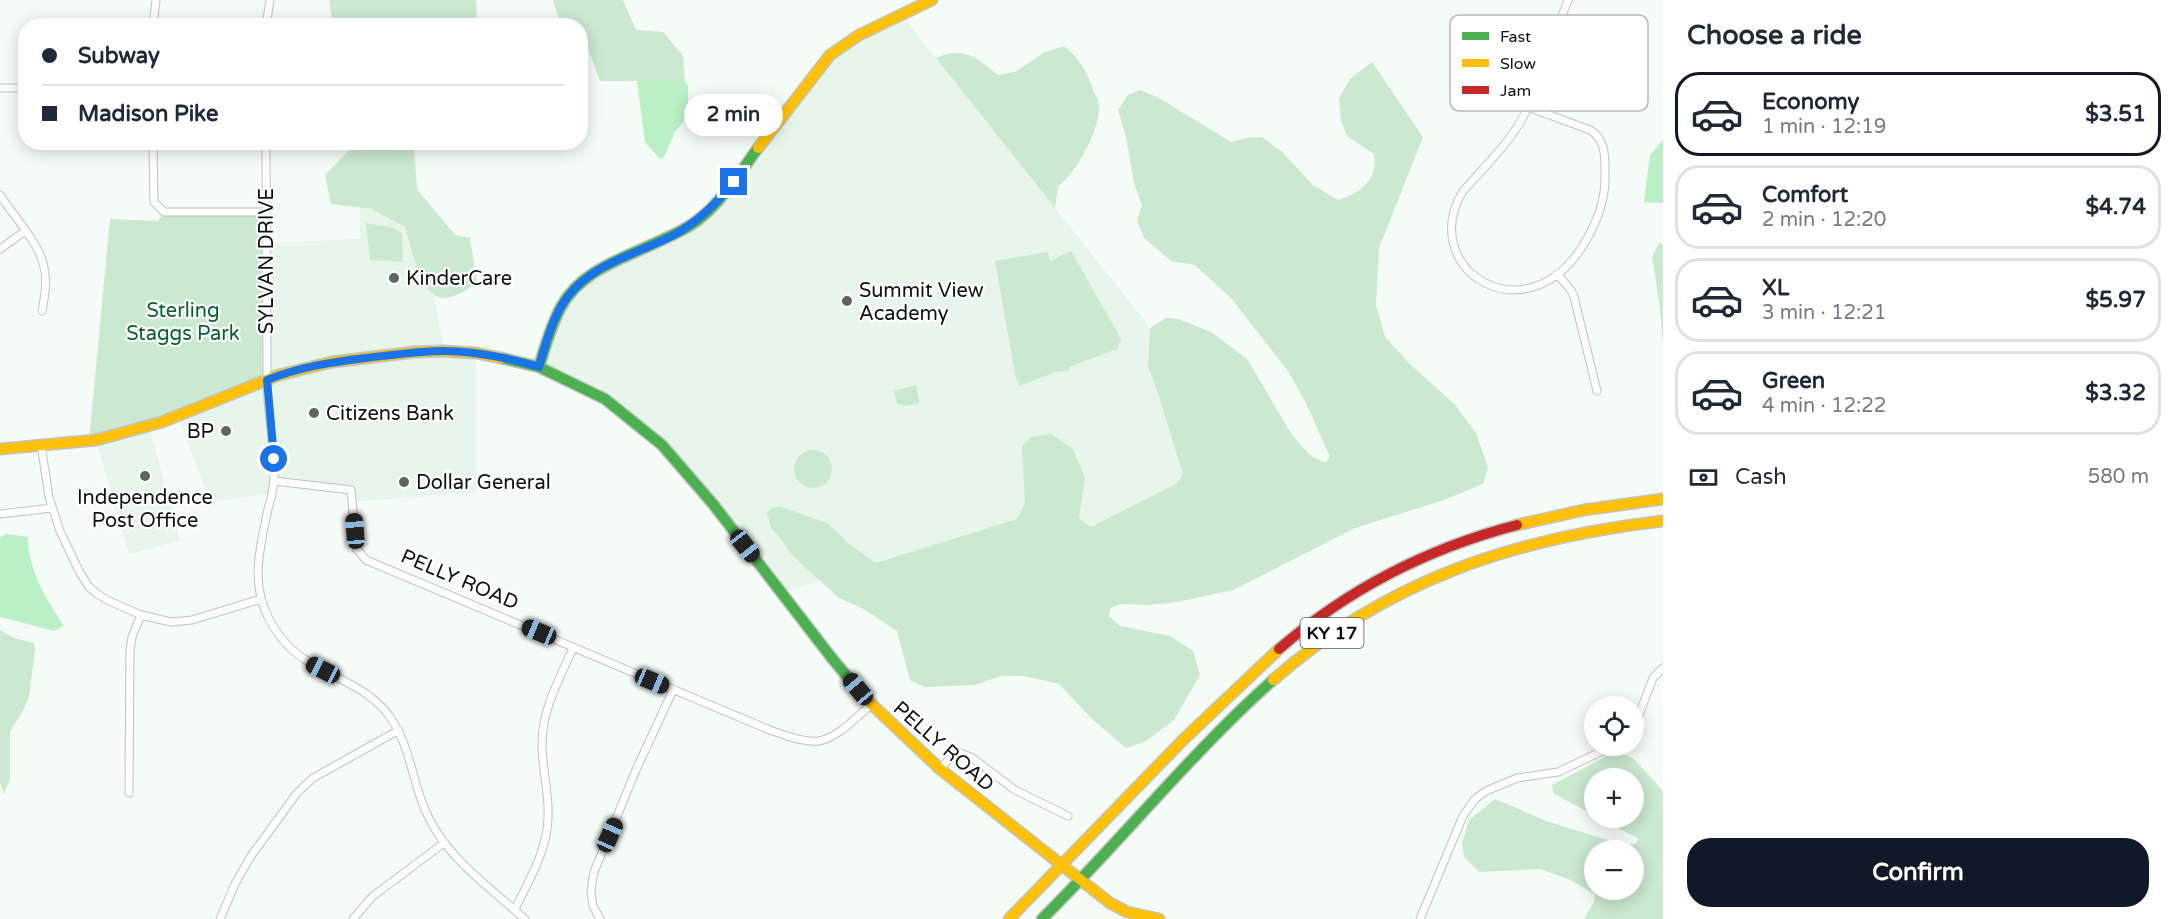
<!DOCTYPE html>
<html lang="en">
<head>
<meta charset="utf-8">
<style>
	:root { --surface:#fff; --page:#f6f6f7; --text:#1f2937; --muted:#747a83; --line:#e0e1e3; --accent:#111827 }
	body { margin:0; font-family:"Varela Round",sans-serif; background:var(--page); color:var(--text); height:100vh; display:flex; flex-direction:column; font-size:22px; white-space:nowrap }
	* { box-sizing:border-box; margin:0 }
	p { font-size:20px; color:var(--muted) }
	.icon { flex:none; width:33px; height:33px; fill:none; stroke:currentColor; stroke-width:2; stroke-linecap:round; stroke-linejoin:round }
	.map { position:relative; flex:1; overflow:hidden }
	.drawer { display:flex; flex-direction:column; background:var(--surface); width:510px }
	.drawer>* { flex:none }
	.banner { position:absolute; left:18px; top:18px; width:570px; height:132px; border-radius:24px; box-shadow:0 3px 15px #0003; display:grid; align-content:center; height:132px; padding:0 24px; background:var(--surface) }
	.buttons { position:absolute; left:1584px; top:696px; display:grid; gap:12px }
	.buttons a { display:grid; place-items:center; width:60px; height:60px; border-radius:50%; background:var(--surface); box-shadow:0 3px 15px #0003; font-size:30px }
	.end { position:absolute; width:27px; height:27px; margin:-14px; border:8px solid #1a73e8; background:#fff; box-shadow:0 0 0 3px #fff }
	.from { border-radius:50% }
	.bubble { position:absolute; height:42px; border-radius:21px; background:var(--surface); box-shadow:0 3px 15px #0003; font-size:20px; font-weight:800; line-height:42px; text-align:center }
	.car { position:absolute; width:18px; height:36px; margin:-18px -9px; border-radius:8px; box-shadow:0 0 4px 2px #0007; background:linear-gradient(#222 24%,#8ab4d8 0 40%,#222 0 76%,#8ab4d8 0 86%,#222 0) }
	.banner b { display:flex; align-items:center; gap:21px; height:57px; font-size:22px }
	.banner b+b { border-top:2px solid var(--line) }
	.banner i { width:15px; height:15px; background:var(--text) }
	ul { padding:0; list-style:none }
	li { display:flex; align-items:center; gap:18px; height:84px; margin:0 12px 9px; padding:0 12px; border:3px solid var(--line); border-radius:24px }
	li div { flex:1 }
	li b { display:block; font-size:22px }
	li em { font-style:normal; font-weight:800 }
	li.active { border-color:var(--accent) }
	li>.icon { width:54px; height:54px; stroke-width:1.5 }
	h2 { padding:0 24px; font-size:27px; line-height:72px }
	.pay { display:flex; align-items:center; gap:15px; height:66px; padding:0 24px; font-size:22px }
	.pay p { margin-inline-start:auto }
	.action { display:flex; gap:12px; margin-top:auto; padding:12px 24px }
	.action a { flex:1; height:69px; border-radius:24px; background:var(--accent); color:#fff; font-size:24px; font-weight:800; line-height:69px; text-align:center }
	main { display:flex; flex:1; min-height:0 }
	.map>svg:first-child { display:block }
	.built { fill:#e7f5ea }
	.green { fill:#cbe8d1; fill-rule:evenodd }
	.water { fill:#b9f0c6 }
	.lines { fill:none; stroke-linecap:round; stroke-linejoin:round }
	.street-casing { stroke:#bfc4c0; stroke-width:9 }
	.fast-casing { stroke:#bfc4c0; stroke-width:13 }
	.slow-casing { stroke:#bfc4c0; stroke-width:13 }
	.jam-casing { stroke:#bfc4c0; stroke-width:13 }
	.street { stroke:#fefefe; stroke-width:7 }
	.fast { stroke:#4caf50; stroke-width:10 }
	.slow { stroke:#ffc107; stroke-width:10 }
	.jam { stroke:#c62828; stroke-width:10 }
	.route { stroke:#1a73e8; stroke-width:8 }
	.poi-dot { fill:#5e645f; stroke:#fff; stroke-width:2 }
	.labels { text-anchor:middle; stroke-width:4.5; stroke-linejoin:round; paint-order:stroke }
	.shield { fill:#fff; stroke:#565956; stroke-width:1.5 }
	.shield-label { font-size:18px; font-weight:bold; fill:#0d120e }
	.street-label { font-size:20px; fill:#0d120e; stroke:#fff }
	.poi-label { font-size:20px; fill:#0d120e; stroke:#fff; text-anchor:start }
	.park-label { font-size:20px; fill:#06612e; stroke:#fff }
	.key { fill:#fff; stroke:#b6b8b7; stroke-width:1.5 }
	.key-label { font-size:16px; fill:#0d120e }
</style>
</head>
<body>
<main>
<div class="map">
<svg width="1663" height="919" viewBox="0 0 1663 919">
	<rect width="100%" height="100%" fill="#f5fbf6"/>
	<path class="built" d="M901,14L1253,457L1085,540L1056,507L781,593L677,460L605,399L539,367L548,338L580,283L702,217L830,55Z
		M360,208L372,209L406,227L419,276L434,295L444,351L476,353V492L353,502L352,492L275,481L272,493L210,503L178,415L266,243L360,239Z
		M149,426L180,541L129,554L96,440Z"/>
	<path class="green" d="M329,0H476L477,25H333Z
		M553,0H623L636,30L663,32L683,56L685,81H600L583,35L581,34L580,26L561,25Z
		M1064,46C1079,58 1088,73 1094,92C1096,95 1099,101 1099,105C1101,128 1076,174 1058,186L1055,208L936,58C964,46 976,57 998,75L1015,72L1045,52Z
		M1372,62L1423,137L1379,248L1376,305L1385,337L1410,364L1455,405L1476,433L1488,468L1483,484L1444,500L1355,528L1233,590L1177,602L1148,605L1120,604L1110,608L1109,616L1120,626L1170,636L1193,651L1200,675L1174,720L1146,741L1126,748L1091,718L1059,684L1024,676H1001L975,685L924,687L910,680L897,631L862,608L839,598L795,558L771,527L767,513L770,509L779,506L827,523L849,544L876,563L1017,519L1025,503L1022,446L1031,437L1051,434L1073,449L1085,478L1079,518L1091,527L1176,484L1183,474L1157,390L1148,367L1150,328L1166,318L1178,319L1211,332L1247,359L1292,435L1310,455L1325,463L1330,457L1306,403L1288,371L1231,298L1195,265L1171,261L1144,238L1137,220L1142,205L1134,183L1126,137L1118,110L1128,95L1140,90L1159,98L1231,142L1246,138L1262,137L1282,152L1313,185L1338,200C1360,194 1379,179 1374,154L1347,136L1341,121L1339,98L1350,79Z
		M356,143H418L414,146L417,189L455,235L470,238L477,284C469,288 456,297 446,298C420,300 411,245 405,227L372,209L331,204L325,175Z
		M164,212H266L267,380L214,401L89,441L110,219L158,221Z
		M366,223L394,228L402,233L403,262L370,260Z
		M1659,243L1663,244V347L1660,308L1652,257Z
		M1071,251L1121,339L1117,349L1069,367V370L1056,372L1019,386L1018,379H1016L995,261L1048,252L1050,261Z
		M916,385L919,403L906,406L897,404L894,391Z
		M794 469a19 19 0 1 1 38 0a19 19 0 1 1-38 0Z
		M0,630L14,638L34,643L35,650L29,697L22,713L10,731V779L4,794L0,782Z
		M1616,751L1633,758L1663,791V919H1584L1594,902L1595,894L1568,879L1540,869L1479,872L1464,857L1462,843L1469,820L1495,799L1546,821L1621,844H1635L1639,839L1599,818H1634V778H1594V815L1554,794L1552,785ZM1594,850H1634V890H1594Z"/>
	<path class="water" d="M637,81H685L688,86V116L675,132L664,157L660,159L645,142Z
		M1663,140V203L1644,202L1650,155Z
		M6,534L28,537C28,571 46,598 64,626L54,631L0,617V538Z"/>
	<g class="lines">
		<g class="street-casing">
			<path id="street" d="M153,26L156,0
				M266,26L270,0
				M1461,82L1590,130C1607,140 1605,160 1605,179C1605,202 1596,224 1584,244C1526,339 1416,269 1463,191C1486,165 1514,139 1528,107L1568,0
				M0,88H26
				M153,142L154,202L164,212H266
				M266,142C266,221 266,300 267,378C267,412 275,444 274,478C274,488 271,499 268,509C260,547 250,583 269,619C278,636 292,652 309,662C337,680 370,688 390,717C410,746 412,779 425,810C445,857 488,886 525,919
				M0,195C13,215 37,241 43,263C48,279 45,295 42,311
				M0,249L25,231
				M1557,274L1571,290L1574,297L1597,391
				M41,445L49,497L60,531L79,571L89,587L96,593L107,600L141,615L171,622L192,620L261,599
				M274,481L351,490L356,548L366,560L772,731C786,735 804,743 819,741C839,737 856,717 871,705
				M0,514L52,508
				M1634,728L1653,678L1663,668
				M940,769L953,755L960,753L971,757L1015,790L1068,816
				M129,793L130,650L132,637L141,615
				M515,909C527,884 543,858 547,829C551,801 543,775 542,747C541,711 559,680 573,648
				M220,919L235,884L251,856L297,793L313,778L399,730
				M353,919L373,896L444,843
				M600,919L593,906L591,891L594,872L636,770L673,690
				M1420,919L1463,816L1475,799L1486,791L1517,778L1558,772L1613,746"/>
		</g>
		<g class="fast-casing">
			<path id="fast" d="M501,358L539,367L605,399L662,445L713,504L831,657L865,698
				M539,367C545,347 551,325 561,307C579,273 618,260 651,245C668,237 688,229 703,216C725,197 741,171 758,148
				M1042,919C1121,841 1190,754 1273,680"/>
		</g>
		<g class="slow-casing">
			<path id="slow" d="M758,148L830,55L859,35L932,0
				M0,449L96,440L162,422L279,375L332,362L415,352L444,351L476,353L501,358
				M1517,525L1584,510L1663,499
				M1273,680C1387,580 1515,538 1663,521
				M865,698L940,769L1110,903L1127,912L1159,919
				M1009,919L1183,740L1279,649"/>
		</g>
		<g class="jam-casing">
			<path id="jam" d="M1279,649C1347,590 1429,548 1517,525"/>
		</g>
		<use href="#street" class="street"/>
		<use href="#fast" class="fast"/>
		<use href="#slow" class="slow"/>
		<use href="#jam" class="jam"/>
	</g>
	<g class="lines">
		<path class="route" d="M274,459L267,380C299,367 332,362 366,358C392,355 418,351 444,351C476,351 508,358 539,367C546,342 553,315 569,295C594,263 637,254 672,236C697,223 716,204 734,182"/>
	</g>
	<g class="poi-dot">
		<circle cx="394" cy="278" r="6"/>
		<circle cx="847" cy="301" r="6"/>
		<circle cx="314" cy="413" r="6"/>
		<circle cx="226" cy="431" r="6"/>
		<circle cx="145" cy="476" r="6"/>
		<circle cx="404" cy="482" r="6"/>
	</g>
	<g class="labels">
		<rect class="shield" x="1300.5" y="618" width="63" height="30" rx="4.5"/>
		<g class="shield-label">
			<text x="1332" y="639">KY 17</text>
		</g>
		<g class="street-label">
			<text transform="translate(266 261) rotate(-90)" y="7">SYLVAN DRIVE</text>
			<text transform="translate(460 579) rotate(23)" y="7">PELLY ROAD</text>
			<text transform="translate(944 746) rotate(41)" y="7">PELLY ROAD</text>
		</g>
		<g class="poi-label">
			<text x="406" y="285">KinderCare</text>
			<text x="859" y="297">Summit View<tspan x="859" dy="23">Academy</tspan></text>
			<text x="326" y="420">Citizens Bank</text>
			<text x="214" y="438" text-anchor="end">BP</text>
			<text x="416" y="489">Dollar General</text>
			<text x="145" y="504" text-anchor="middle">Independence<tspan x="145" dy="23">Post Office</tspan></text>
		</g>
		<g class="park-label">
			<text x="183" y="317">Sterling<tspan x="183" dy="23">Staggs Park</tspan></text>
		</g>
	</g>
	<rect x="1450" y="15" width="198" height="96" rx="9" class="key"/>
	<rect x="1462" y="32" width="27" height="8" fill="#4caf50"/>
	<rect x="1462" y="59" width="27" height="8" fill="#ffc107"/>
	<rect x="1462" y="86" width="27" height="8" fill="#c62828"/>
	<g class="key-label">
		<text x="1500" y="42">Fast</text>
		<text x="1500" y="69">Slow</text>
		<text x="1500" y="96">Jam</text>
	</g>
</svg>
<div class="buttons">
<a><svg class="icon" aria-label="locate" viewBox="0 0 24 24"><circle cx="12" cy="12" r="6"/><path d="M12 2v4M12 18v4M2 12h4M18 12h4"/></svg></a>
<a>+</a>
<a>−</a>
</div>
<i class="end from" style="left:274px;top:459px"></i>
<i class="end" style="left:734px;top:182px"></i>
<div class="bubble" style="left:684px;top:94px;width:99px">2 min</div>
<i class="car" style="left:355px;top:531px;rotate:355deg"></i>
<i class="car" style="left:745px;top:546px;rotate:142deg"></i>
<i class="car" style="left:539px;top:632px;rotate:293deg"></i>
<i class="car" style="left:323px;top:670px;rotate:297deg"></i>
<i class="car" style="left:652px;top:681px;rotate:113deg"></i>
<i class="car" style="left:858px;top:689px;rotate:320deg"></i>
<i class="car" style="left:610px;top:835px;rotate:24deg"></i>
<div class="banner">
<b><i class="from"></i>Subway</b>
<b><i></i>Madison Pike</b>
</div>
</div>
<section class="drawer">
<h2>Choose a ride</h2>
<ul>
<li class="active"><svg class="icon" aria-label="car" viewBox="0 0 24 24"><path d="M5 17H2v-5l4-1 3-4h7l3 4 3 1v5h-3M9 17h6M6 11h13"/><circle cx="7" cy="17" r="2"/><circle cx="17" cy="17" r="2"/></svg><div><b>Economy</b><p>1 min · 12:19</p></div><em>$3.51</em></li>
<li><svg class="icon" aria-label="car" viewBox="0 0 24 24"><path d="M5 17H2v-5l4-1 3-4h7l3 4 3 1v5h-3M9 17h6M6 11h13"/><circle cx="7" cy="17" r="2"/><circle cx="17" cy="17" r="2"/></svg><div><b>Comfort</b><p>2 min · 12:20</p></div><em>$4.74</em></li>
<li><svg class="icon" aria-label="car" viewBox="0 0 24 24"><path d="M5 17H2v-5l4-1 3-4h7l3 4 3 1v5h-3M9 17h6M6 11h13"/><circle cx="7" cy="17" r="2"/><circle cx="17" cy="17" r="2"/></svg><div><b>XL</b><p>3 min · 12:21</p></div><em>$5.97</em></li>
<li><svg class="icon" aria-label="car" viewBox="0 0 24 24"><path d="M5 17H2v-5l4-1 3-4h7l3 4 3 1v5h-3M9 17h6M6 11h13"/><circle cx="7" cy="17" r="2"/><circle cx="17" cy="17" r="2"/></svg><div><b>Green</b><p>4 min · 12:22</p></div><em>$3.32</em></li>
</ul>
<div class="pay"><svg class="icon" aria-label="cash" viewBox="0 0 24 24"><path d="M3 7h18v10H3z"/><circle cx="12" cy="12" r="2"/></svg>Cash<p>580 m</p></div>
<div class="action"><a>Confirm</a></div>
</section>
</main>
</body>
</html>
